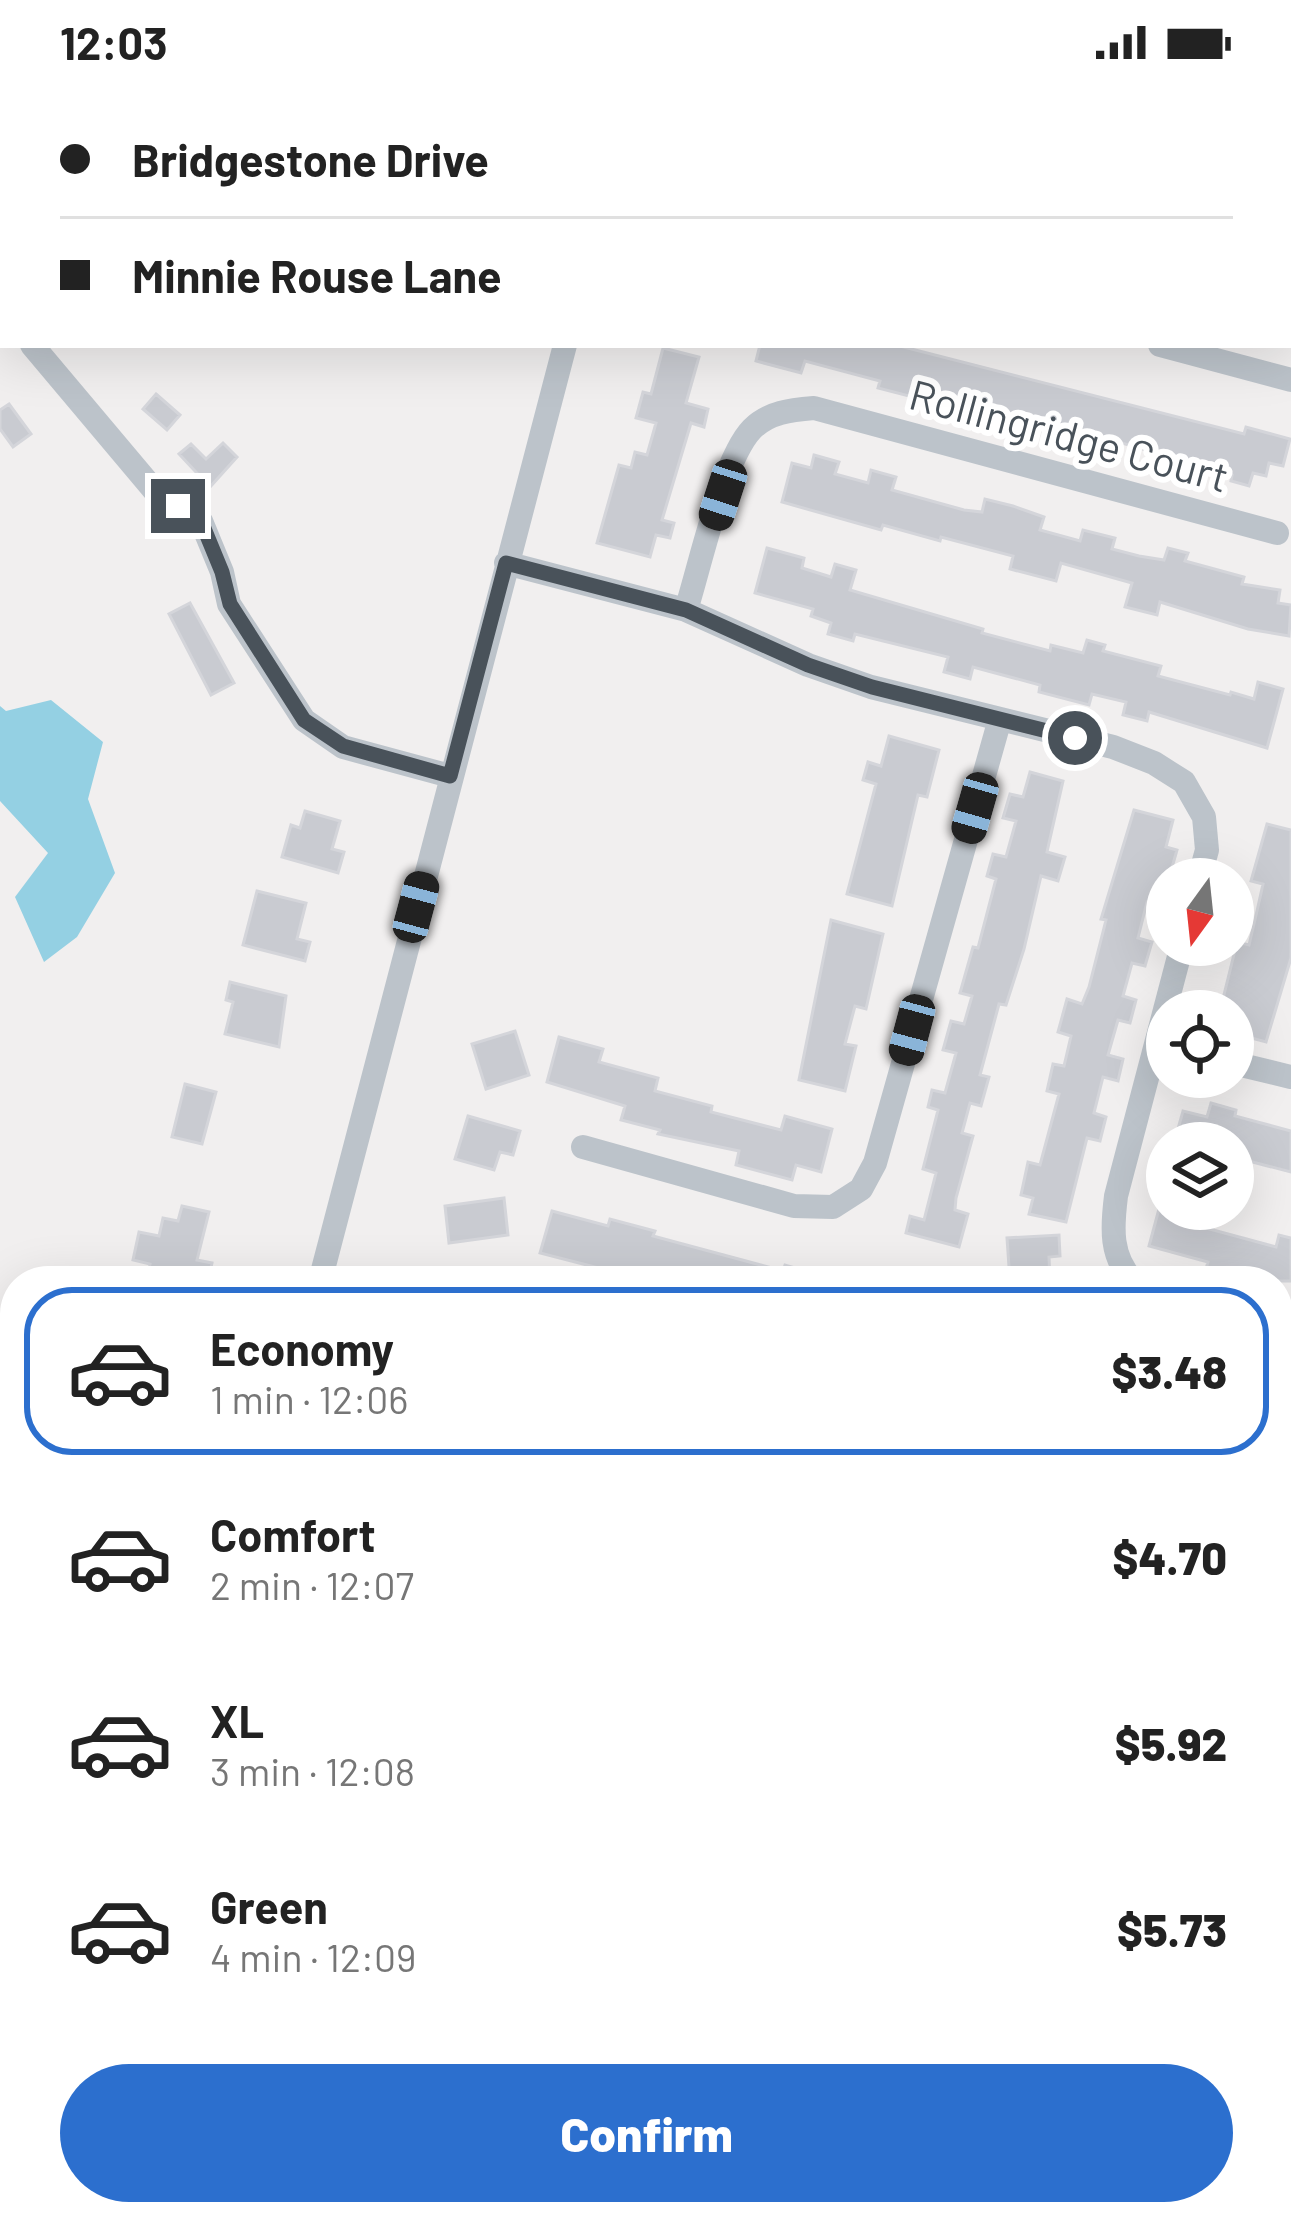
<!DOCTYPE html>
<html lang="en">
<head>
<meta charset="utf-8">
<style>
	:root { --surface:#fff; --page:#f6f6f6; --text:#222; --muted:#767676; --line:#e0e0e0; --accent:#2c6fce }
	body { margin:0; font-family:Barlow,sans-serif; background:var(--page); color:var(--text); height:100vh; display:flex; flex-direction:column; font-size:45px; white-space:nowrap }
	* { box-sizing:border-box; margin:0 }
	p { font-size:39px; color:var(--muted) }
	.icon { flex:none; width:66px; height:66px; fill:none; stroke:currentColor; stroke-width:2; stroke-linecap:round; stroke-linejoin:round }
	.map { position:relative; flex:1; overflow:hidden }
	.sheet { position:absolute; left:0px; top:1182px; width:1293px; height:960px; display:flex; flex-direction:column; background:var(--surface); border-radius:48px 48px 0 0; box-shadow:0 12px 48px #0002 }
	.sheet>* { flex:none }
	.hud { position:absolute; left:0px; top:0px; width:1293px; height:264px; box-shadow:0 12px 48px #0002; display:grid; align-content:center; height:264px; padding:0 60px; background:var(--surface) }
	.needle { width:78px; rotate:195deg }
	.fabs { position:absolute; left:1146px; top:774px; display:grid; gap:24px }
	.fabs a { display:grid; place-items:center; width:108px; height:108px; border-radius:50%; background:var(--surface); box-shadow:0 12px 48px #0002; font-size:60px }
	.end { position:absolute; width:54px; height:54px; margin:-27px; border:15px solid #49525a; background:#fff; box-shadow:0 0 0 6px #fff }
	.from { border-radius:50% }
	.car { position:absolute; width:36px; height:72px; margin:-36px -18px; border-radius:15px; box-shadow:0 0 9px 3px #0007; background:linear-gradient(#222 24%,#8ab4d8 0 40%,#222 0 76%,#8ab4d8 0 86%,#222 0) }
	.hud b { display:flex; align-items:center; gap:42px; height:114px; font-size:45px }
	.hud b+b { border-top:3px solid var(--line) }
	.hud i { width:30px; height:30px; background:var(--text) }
	ul { padding:21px 0 0; list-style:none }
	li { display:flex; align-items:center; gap:36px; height:168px; margin:0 24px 18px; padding:0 36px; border:6px solid transparent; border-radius:48px }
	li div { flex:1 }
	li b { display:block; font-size:45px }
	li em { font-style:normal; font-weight:800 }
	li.current { border-color:var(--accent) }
	li>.icon { width:108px; height:108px; stroke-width:1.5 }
	.cta { display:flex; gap:24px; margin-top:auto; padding:24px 60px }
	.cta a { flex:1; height:138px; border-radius:72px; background:var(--accent); color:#fff; font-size:48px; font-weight:800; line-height:138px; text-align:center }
	.status { display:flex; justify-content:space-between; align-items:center; height:84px; padding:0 60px; background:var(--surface); direction:ltr }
	.status svg { height:33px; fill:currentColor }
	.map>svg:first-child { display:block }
	.water { fill:#94d0e3 }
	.building { fill:#c9cbd1; stroke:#d4d5da; stroke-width:3 }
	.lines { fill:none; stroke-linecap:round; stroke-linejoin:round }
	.minor { stroke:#bcc3ca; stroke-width:24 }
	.route { stroke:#49525a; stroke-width:15 }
	.labels { text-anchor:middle; stroke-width:12; stroke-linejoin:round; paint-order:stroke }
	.street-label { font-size:42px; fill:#49525a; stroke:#fff }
</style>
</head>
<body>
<div class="status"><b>12:03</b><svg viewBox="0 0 49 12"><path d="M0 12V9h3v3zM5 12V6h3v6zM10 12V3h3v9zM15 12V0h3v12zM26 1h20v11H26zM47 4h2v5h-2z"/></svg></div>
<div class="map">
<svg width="1291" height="2142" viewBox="0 0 1291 2142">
	<rect width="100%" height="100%" fill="#f1efef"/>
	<path class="water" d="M51,616L103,658L88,715L115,789L77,853L44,878L15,813L48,769L0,717V622L6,627Z
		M1278,1524L1291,1528V1583L1278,1581Z"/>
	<path class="building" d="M760,261H896L1244,350L1246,343L1290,355L1283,382L1269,379L1266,392L1253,389L1249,402L1231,397L1232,391L1043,336L1040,347L1019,341L1021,332L984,322L982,331L878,304L880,297L805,277L801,289L756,277Z
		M663,264L699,273L686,319L708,325L704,343L691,339L662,436L674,439L670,454L656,451L650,473L597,459L619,381L631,384L635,368L647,371L656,339L636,334L643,308L651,310Z
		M156,310L180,331L167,346L143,325Z
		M9,320L31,350L13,363L0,345V326Z
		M223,359L237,373L210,403L179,370L191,360L206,375Z
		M814,371L839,378L835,390L868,399L871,386L896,393L892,406L964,426L982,428L985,415L1013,422L1044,433L1040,446L1080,457L1083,446L1115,454L1112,465L1139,472L1164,476L1168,464L1188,469L1185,477L1244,493L1242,500L1280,506L1278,519L1291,521L1289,552L1248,545L1160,518L1157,531L1125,523L1132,499L1061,479L1056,497L1010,485L1013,472L941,453L940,457L883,441L881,446L782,418L792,379L811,384Z
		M767,464L804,474L802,484L831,493L835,480L856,486L850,506L983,545L982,549L1050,567L1051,561L1083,569L1087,556L1105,561L1103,567L1161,582L1158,592L1230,611L1231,608L1254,615L1258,598L1283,605L1267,664L1149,628L1147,637L1123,631L1126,618L1092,610L1089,621L1039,608L1040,601L973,583L970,595L944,588L948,573L855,550L853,557L828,550L831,539L811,532L813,525L755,509Z
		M190,519L234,599L211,611L169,530Z
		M889,652L939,666L927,713L918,711L892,822L847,810L876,700L863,696L868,678L881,682Z
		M1030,688L1063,697L1047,768L1065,773L1058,797L1041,792L1024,865L1006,921L999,920L980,991L989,993L981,1022L970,1019L962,1049L973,1052L956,1114L955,1126L968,1130L959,1163L906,1149L910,1132L924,1136L936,1089L923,1085L938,1026L928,1023L932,1006L945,1009L956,969L943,966L951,937L964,940L972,912L960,909L973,863L978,864L996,795L987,792L993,770L1006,773L1016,737L1003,734L1010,710L1023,713Z
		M1134,726L1173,736L1166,763L1177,766L1161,822L1147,818L1138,854L1152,858L1145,882L1132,879L1123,912L1136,916L1130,939L1118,936L1108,971L1123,975L1118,997L1103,993L1094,1029L1106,1033L1100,1057L1087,1054L1066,1138L1029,1130L1033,1114L1021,1111L1028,1078L1040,1081L1059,1010L1047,1007L1053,980L1064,982L1071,952L1058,948L1067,915L1082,920L1089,903L1106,836L1101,835Z
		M305,727L340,737L332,765L344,768L338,789L282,773L291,741L300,744Z
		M1267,740L1291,746V874L1266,958L1233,949V927H1220L1237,858L1249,861L1257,827L1263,800L1251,797Z
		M257,807L306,819L297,855L310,858L305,877L243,861Z
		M831,836L883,850L866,925L855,922L845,960L856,962L845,1007L799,996Z
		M230,898L286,912L279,963L225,950L233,918L226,916Z
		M515,947L529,991L486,1005L472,960Z
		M559,953L603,965L599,978L658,994L655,1007L712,1022L711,1028L781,1046L785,1032L832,1045L821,1088L796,1081L792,1096L736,1081L739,1067L658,1050L660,1046L621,1036L625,1022L547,998Z
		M185,1000L216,1008L202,1060L172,1053Z
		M1211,1019L1236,1026L1235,1032L1291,1047V1088L1233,1073L1237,1059H1174L1183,1027L1207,1033Z
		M468,1032L520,1047L513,1071L500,1068L494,1086L455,1075Z
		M504,1114L508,1151L449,1159L445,1122Z
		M1160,1121L1204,1133L1202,1143L1276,1163L1279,1151L1291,1154V1197H1239L1205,1188L1208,1178L1149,1162Z
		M182,1122L209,1128L197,1176L212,1179L208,1197L169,1188L168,1193L148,1188L150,1180L133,1176L139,1148L159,1152L163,1134L178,1137Z
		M552,1127L608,1142L610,1135L655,1147L653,1152L783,1187L785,1181L826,1193L825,1197H674L644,1188L642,1195L583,1180L540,1169Z
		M1059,1151L1060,1172L1049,1173L1050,1197H1010L1007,1154Z
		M15,1639V1741L0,1707V1646Z
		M0,1869L15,1873V1928L0,1925Z
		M0,2010L15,2014V2033L0,2029Z
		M136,2127H204L214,2142H146Z
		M487,2127H617L613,2142H525L486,2132Z
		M683,2127H707L709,2142H685Z
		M826,2127H892L873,2142H807Z
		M1046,2127H1116L1099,2142H1029Z"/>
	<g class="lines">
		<path class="minor" d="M167,0L178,3
			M1260,0L1265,3
			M1290,20H1291
			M0,211L3,215
			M32,261L154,406L201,437L222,488L229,520L304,636L343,663L450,692
			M1160,261L1291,296
			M506,479L686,526L808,581L871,603L1113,663L1154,679L1184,698L1204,733L1207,766L1199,795
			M686,526C700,482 723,375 752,345C769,328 791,326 814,324L1277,449
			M1233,979L1291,993
			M583,1063L794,1122L833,1123L861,1105L875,1079L1000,635
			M320,1197L565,261
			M1133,1197C1110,1172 1112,1144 1116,1112L1182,861
			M1278,1261L1291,1264
			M0,1575L15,1579
			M1278,1750L1291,1751
			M1278,1987L1291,1988
			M313,2127L369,2142
			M76,2142L80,2127
			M941,2142L959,2127"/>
	</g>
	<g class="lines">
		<path class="route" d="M178,422L201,437L222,488L230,520L304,636L343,662L450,692L506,479L686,526L808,581L872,603L1075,654"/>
	</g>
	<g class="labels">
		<g class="street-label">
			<text transform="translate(1069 352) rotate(15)" y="15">Rollingridge Court</text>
		</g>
	</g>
</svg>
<div class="fabs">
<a><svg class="needle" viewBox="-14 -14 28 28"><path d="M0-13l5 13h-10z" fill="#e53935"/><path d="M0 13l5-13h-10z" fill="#767676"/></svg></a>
<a><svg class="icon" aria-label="locate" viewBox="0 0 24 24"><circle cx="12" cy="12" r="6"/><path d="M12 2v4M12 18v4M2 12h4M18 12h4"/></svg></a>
<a><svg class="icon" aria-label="layers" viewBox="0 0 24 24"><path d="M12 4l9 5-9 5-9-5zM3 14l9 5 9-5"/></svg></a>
</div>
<i class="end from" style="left:1075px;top:654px"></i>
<i class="end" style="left:178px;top:422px"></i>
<i class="car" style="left:723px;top:411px;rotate:198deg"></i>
<i class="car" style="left:975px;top:724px;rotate:196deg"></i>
<i class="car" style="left:416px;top:823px;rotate:15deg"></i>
<i class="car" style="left:912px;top:946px;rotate:195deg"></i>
<div class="hud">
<b><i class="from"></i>Bridgestone Drive</b>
<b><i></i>Minnie Rouse Lane</b>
</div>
<section class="sheet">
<ul>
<li class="current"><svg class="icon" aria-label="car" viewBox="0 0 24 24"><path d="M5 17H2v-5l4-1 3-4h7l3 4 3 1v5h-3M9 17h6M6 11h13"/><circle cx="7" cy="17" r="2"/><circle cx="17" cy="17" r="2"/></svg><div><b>Economy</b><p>1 min · 12:06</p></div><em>$3.48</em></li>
<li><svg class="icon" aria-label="car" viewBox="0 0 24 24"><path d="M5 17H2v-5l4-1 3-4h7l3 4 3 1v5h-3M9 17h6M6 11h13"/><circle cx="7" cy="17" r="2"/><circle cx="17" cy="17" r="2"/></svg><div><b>Comfort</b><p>2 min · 12:07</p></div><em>$4.70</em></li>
<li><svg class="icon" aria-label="car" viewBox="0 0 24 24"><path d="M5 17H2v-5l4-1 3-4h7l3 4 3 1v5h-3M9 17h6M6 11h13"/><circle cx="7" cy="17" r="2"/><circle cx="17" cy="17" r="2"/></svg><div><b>XL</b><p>3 min · 12:08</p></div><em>$5.92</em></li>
<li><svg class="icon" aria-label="car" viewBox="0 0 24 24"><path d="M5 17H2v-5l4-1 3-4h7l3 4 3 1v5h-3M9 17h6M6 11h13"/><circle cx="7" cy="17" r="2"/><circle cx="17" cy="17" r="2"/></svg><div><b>Green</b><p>4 min · 12:09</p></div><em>$5.73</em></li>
</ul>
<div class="cta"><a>Confirm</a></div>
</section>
</div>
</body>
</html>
